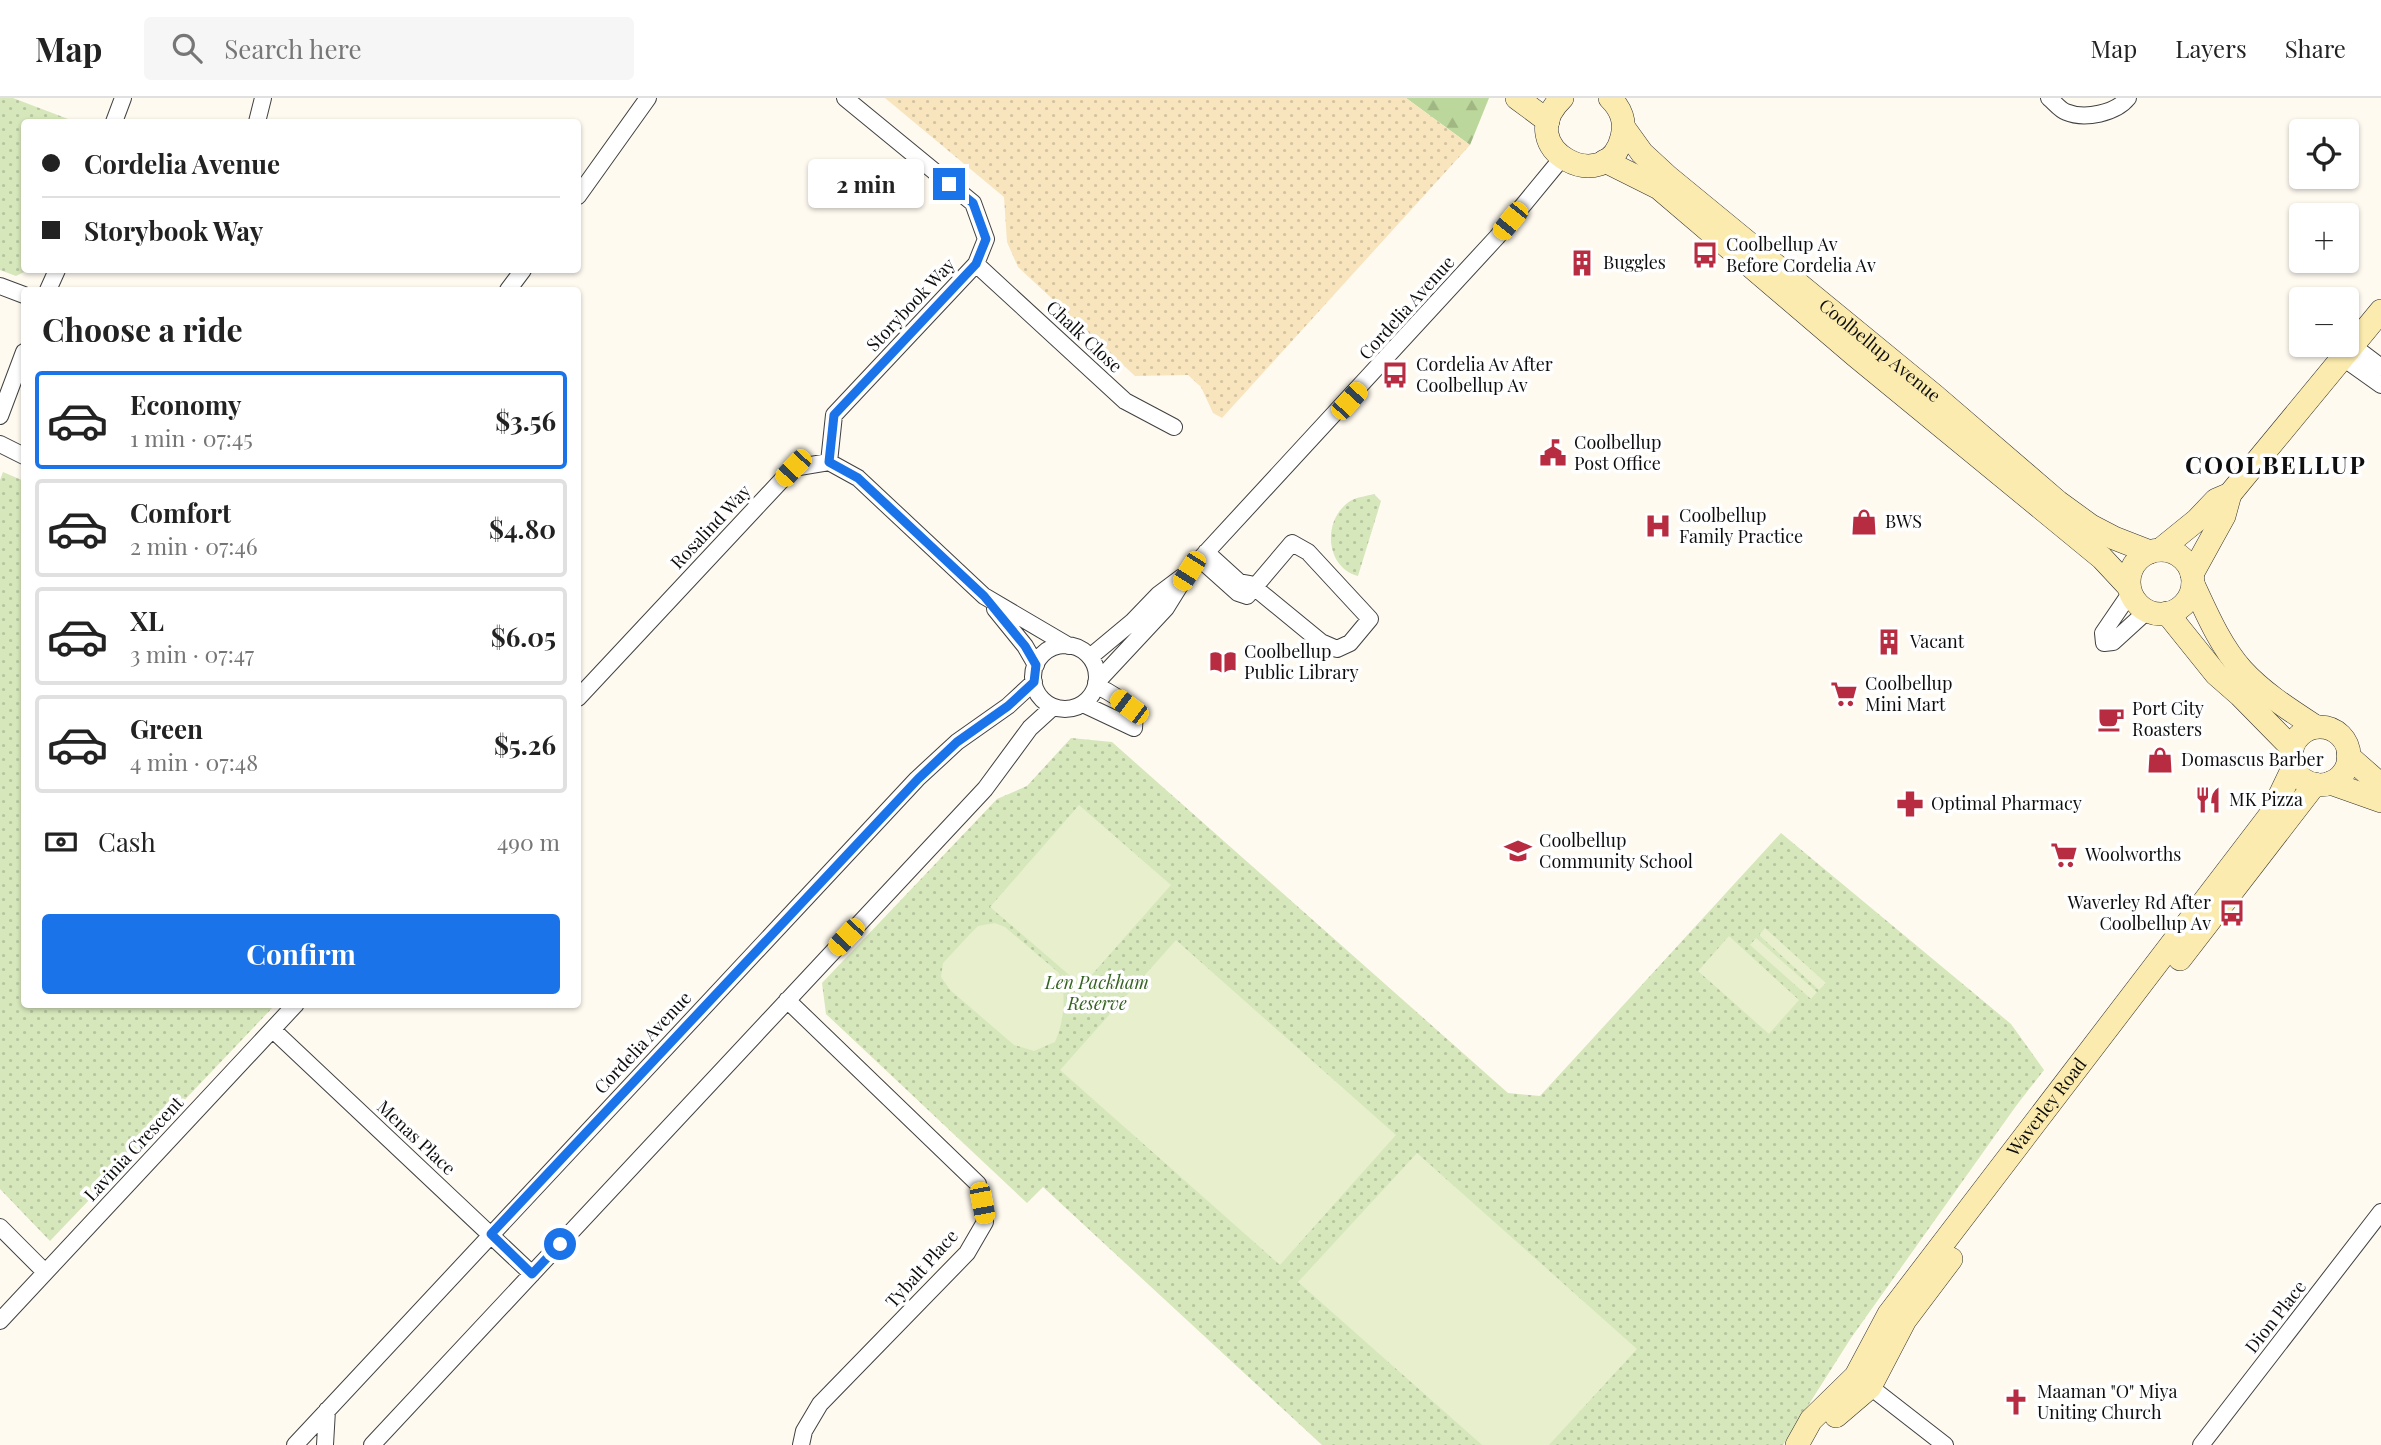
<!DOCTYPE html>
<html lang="en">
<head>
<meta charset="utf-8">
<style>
	:root { --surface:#fff; --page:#f6f6f6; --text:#222; --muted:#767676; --line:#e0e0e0; --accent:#1a73e8 }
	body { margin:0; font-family:"Playfair Display",serif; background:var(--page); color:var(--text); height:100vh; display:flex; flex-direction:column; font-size:26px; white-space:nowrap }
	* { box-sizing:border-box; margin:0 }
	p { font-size:23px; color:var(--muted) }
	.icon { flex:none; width:38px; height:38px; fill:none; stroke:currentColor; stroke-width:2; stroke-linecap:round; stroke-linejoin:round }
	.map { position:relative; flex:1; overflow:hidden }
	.details { position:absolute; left:21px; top:189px; width:560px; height:721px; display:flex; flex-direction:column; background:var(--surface); border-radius:7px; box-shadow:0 2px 5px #0004 }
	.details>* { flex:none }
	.banner { position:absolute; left:21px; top:21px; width:560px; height:154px; border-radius:7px; box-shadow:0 2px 5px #0004; display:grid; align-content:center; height:154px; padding:0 21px; background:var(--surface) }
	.buttons { position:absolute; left:2289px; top:21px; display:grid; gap:14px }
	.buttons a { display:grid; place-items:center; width:70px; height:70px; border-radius:7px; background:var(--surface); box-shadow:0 2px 5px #0004; font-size:35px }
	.end { position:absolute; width:32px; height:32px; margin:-16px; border:9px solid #1a73e8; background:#fff; box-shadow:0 0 0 4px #fff }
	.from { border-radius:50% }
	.bubble { position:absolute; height:49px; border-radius:7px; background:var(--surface); box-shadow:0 2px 5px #0004; font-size:23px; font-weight:700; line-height:49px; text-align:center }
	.car { position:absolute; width:21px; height:42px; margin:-21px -10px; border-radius:9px; box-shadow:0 0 5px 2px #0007; background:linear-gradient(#f5c518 24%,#345 0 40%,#f5c518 0 76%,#345 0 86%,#f5c518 0) }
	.banner b { display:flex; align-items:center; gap:24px; height:66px; font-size:26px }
	.banner b+b { border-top:2px solid var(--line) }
	.banner i { width:18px; height:18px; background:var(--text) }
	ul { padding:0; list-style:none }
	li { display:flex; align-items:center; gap:21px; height:98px; margin:0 14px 10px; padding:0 7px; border:4px solid var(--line); border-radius:7px }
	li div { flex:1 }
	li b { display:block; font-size:26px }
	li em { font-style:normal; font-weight:700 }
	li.current { border-color:var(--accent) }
	li>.icon { width:63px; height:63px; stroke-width:1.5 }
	h2 { padding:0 21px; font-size:32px; line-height:84px }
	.pay { display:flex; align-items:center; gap:18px; height:77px; padding:0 21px; font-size:26px }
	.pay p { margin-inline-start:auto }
	.cta { display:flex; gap:14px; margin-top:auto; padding:14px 21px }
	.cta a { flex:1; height:80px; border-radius:7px; background:var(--accent); color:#fff; font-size:28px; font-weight:700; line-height:80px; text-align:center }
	header { display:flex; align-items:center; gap:42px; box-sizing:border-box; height:98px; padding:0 35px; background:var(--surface); border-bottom:2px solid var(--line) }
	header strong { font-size:33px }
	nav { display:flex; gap:38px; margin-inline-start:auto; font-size:24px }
	.search { width:490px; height:63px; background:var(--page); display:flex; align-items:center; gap:18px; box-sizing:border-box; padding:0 24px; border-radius:7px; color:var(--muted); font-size:26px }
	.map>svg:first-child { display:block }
	.forest { fill:url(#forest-firs) }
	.sand { fill:url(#sand-dots) }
	.park { fill:url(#park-dots) }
	.pitch { fill:#e7efcc }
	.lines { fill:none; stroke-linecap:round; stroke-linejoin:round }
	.street-casing { stroke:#414141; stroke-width:18 }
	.secondary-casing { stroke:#303030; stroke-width:24 }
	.street { stroke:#fff; stroke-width:16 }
	.secondary { stroke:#fbebae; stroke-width:23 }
	.route { stroke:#1a73e8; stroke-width:9 }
	.labels { text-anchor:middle; stroke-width:7; stroke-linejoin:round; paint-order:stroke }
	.poi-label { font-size:18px; fill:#0e0e0e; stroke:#fff; text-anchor:start }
	.street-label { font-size:18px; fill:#0e0e0e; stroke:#fff }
	.park-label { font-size:18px; font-style:italic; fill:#356321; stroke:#fff }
	.district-label { font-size:24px; font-weight:bold; letter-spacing:2px; fill:#0e0e0e; stroke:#fff }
</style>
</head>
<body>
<header>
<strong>Map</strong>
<div class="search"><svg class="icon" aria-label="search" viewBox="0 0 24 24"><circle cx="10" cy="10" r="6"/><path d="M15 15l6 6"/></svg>Search here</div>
<nav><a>Map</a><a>Layers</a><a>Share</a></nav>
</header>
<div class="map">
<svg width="2381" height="1347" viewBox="0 0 2381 1347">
	<defs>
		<pattern id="forest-firs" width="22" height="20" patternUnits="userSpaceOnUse" patternTransform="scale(1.75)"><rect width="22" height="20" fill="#bcd79b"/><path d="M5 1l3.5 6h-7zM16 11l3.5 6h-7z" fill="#a0b784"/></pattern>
		<pattern id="sand-dots" width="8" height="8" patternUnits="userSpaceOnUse" patternTransform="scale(1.75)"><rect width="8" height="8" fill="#f8e5be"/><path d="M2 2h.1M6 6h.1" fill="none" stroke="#d3c3a2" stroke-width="1.8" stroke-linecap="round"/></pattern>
		<pattern id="park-dots" width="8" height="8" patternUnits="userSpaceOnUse" patternTransform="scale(1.75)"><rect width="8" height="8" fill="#d6e7bb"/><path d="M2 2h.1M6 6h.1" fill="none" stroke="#b6c5a0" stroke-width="1.8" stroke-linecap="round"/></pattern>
	</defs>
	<rect width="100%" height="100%" fill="#fefaf0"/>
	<path class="forest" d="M1406,0H1489L1470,47Z"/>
	<path class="sand" d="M885,0H1406L1470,47L1222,320L1213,315L1201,289L1188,277L1135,278L1018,169L1007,144L1004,99Z"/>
	<path class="park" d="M0,0H13L76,24H24V172H28L16,178L0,172Z
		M3,374L24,383V906L275,907L50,1143L0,1091V382Z
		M1374,396L1381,403L1358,478C1324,469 1322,419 1352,402C1358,399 1367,398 1374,396Z
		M1071,640L1112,644L1508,995L1540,998L1781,735L2011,926L2044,972L2016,1008L1851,1240L1783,1347H1322L1043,1089L1027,1105L826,916L822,885L997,701L1027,688Z"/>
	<path class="pitch" d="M1079,707L1171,787L1082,888L990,809Z
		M995,825L1005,829L1059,875C1067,897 1064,924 1055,944L1034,953L1014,947L950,892L941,879L943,865L970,836L978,828Z
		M1765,830L1826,885L1819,892L1759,837Z
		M1729,838L1799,902L1769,936L1698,873Z
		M1756,840L1817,894L1811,901L1750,847Z
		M1176,842L1396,1037L1280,1167L1060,972Z
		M1417,1055L1637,1251L1549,1347H1482L1298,1184Z"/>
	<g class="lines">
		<g class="street-casing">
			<path id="street" d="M2049,0C2054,4 2060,12 2066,14C2085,22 2116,15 2128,0
				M114,24L123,0
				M257,24L263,0
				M578,98L648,0
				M976,166L1125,303L1174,329
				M0,188L24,197
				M48,192L57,172
				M508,192L523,172
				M2353,248L2381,269
				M2343,260L2381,287
				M0,318L24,254
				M0,346L24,358
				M829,364L834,317L976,166L986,141L973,105L845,0
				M1200,461L1238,495L1247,498L1292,445L1308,454L1370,521L1350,545L1337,551L1321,544L1254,489L1250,486L1239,484L1206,454
				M2131,494L2103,535L2104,545L2113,544L2147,513
				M995,511L1025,548L1036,567
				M1033 579a32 32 0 1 1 64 0a32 32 0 1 1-64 0Z
				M1090,559L1132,524L1158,497L1182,479
				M1096,585L1166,510L1189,473L1497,139L1562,60
				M578,600L793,370L829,364L858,380L984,498L1069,548
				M1083,606L1134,630L1135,615C1124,603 1111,594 1096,588
				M787,902L978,1086L985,1124L967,1155L820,1306L804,1333L801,1347
				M273,932L532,1176
				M0,1129L45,1174
				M0,1223L296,906
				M1864,1284L1945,1347
				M295,1347L917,681L957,644L1008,608L1034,584
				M325,1347L327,1312
				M372,1347L985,691L1030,630L1053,609
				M2201,1347L2381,1114"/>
		</g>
		<g class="secondary-casing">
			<g id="secondary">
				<path d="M1517,0L1548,23"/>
				<path d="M1562,0C1509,51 1608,101 1622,39C1626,23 1621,11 1610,0"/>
				<path id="s1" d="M1624,30L1642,55L1668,79L1936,299L2058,404L2091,428L2114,440L2150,454"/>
				<path d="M1605,63L1659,90L1856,258L2102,460L2129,489"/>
				<path d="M2160,452L2197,422L2216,402L2230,396L2381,213"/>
				<circle cx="2161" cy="484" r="32"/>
				<path d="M2192,476L2224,418L2230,396"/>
				<path d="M2193,486C2207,516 2220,547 2242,572C2263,595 2290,612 2316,629"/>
				<path d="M2167,515L2216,576L2240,597L2292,650"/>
				<circle cx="2320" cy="658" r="29"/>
				<path d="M2348,658L2381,687"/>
				<path d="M2330,685L2381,703"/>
				<path d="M2180,861L2315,686"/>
				<path d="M1836,1318L1870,1289L1905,1222L1951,1161"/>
				<path id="s2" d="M1797,1347L1811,1322L1856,1278L1889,1216L2271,716L2293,670"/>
			</g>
		</g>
		<use href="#street" class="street"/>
		<use href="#secondary" class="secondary"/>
	</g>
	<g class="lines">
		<path class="route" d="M560,1146L532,1176L491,1136L918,681L957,644L1008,608L1034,584L1036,567L1025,548L984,498L858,380L829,364L834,317L976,166L986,141L973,105L949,86"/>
	</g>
	<defs>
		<g id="bus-bare" transform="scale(2.1)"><path d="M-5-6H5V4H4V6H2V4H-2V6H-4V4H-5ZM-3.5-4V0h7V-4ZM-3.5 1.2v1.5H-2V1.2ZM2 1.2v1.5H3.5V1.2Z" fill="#b82c41" stroke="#fff" stroke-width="2.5" paint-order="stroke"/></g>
		<g id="building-bare" transform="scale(2.1)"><path d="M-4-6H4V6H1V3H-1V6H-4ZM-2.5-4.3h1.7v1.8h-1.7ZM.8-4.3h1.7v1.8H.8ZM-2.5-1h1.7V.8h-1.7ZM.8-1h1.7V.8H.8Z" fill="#b82c41" stroke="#fff" stroke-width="2.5" paint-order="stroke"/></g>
		<g id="civic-bare" transform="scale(2.1)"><path d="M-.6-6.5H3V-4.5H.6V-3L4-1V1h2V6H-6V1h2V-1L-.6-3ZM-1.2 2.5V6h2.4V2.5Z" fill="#b82c41" stroke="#fff" stroke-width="2.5" paint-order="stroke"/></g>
		<g id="shop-bare" transform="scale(2.1)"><path d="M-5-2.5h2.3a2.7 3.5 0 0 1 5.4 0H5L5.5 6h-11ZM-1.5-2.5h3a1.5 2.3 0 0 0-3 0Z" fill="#b82c41" stroke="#fff" stroke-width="2.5" paint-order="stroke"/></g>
		<g id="hospital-bare" transform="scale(2.1)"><path d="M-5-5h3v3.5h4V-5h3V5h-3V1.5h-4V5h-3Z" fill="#b82c41" stroke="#fff" stroke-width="2.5" paint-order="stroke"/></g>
		<g id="library-bare" transform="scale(2.1)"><path d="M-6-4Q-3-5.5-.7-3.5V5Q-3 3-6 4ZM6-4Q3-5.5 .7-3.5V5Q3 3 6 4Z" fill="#b82c41" stroke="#fff" stroke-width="2.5" paint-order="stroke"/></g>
		<g id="supermarket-bare" transform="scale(2.1)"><path d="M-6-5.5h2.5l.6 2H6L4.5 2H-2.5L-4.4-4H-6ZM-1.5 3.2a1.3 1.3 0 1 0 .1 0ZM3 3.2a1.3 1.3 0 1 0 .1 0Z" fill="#b82c41" stroke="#fff" stroke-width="2.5" paint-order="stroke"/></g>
		<g id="cafe-bare" transform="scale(2.1)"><path d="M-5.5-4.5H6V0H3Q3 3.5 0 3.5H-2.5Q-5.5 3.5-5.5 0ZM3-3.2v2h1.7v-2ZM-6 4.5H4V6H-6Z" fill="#b82c41" stroke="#fff" stroke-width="2.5" paint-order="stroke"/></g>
		<g id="restaurant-bare" transform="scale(2.1)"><path d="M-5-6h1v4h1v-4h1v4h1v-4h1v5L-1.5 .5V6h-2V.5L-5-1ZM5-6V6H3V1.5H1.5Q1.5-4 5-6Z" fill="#b82c41" stroke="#fff" stroke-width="2.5" paint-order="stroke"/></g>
		<g id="pharmacy-bare" transform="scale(2.1)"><path d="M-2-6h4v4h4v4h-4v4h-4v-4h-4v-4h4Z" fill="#b82c41" stroke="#fff" stroke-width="2.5" paint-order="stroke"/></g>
		<g id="school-bare" transform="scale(2.1)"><path d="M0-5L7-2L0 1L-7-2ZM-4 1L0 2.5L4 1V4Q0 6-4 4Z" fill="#b82c41" stroke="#fff" stroke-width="2.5" paint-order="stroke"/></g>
		<g id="church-bare" transform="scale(2.1)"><path d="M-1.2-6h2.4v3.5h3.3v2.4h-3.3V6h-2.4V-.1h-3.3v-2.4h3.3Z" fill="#b82c41" stroke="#fff" stroke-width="2.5" paint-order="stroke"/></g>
	</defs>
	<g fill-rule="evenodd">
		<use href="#bus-bare" x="1705" y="157"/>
		<use href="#building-bare" x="1582" y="165"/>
		<use href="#bus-bare" x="1395" y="277"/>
		<use href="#civic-bare" x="1553" y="355"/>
		<use href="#shop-bare" x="1864" y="424"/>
		<use href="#hospital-bare" x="1658" y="428"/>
		<use href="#building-bare" x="1889" y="544"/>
		<use href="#library-bare" x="1223" y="564"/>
		<use href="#supermarket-bare" x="1844" y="596"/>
		<use href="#cafe-bare" x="2111" y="621"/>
		<use href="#shop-bare" x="2160" y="662"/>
		<use href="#restaurant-bare" x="2208" y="702"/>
		<use href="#pharmacy-bare" x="1910" y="706"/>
		<use href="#school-bare" x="1518" y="753"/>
		<use href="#supermarket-bare" x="2064" y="757"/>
		<use href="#bus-bare" x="2232" y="815"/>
		<use href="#church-bare" x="2016" y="1304"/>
	</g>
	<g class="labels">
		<g class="poi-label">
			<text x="1726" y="153">Coolbellup Av<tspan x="1726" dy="21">Before Cordelia Av</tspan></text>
			<text x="1603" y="171">Buggles</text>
			<text x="1416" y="273">Cordelia Av After<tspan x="1416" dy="21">Coolbellup Av</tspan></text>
			<text x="1574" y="351">Coolbellup<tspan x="1574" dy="21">Post Office</tspan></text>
			<text x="1679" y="424">Coolbellup<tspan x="1679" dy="21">Family Practice</tspan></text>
			<text x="1885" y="430">BWS</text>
			<text x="1910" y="550">Vacant</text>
			<text x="1244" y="560">Coolbellup<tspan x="1244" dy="21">Public Library</tspan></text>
			<text x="1865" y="592">Coolbellup<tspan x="1865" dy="21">Mini Mart</tspan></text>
			<text x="2132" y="617">Port City<tspan x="2132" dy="21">Roasters</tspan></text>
			<text x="2181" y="668">Domascus Barber</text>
			<text x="2229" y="708">MK Pizza</text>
			<text x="1931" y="712">Optimal Pharmacy</text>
			<text x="1539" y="749">Coolbellup<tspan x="1539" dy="21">Community School</tspan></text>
			<text x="2085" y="763">Woolworths</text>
			<text x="2211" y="811" text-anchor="end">Waverley Rd After<tspan x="2211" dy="21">Coolbellup Av</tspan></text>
			<text x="2037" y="1300">Maaman "O" Miya<tspan x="2037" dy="21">Uniting Church</tspan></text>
		</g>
		<g class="street-label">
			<text transform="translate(911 207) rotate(-47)" y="6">Storybook Way</text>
			<text transform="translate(1407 210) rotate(-48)" y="6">Cordelia Avenue</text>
			<text transform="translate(1084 239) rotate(43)" y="6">Chalk Close</text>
			<text dy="6" stroke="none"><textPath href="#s1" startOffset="340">Coolbellup Avenue</textPath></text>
			<text transform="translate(711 429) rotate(-47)" y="6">Rosalind Way</text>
			<text transform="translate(643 945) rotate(-47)" y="6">Cordelia Avenue</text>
			<text dy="6" stroke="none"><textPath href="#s2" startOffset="422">Waverley Road</textPath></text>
			<text transform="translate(416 1040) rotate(43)" y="6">Menas Place</text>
			<text transform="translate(134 1051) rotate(-47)" y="6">Lavinia Crescent</text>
			<text transform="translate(922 1171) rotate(-48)" y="6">Tybalt Place</text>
			<text transform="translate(2276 1219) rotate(-52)" y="6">Dion Place</text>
		</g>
		<g class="park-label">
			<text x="1097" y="891">Len Packham<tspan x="1097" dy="21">Reserve</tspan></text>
		</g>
		<g class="district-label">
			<text x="2276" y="376">COOLBELLUP</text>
		</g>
	</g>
</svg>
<div class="buttons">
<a><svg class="icon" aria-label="locate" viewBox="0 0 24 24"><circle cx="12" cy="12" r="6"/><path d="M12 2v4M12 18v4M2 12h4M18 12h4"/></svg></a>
<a>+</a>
<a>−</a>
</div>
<i class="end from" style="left:560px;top:1146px"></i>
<i class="end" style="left:949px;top:86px"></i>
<div class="bubble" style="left:808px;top:61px;width:116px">2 min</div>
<i class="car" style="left:1510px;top:123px;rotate:219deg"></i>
<i class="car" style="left:1349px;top:303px;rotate:42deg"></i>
<i class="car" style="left:793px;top:370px;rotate:223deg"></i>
<i class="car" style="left:1189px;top:473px;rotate:212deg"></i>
<i class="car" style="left:1129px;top:609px;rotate:307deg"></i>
<i class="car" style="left:846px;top:839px;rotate:223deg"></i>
<i class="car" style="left:982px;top:1105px;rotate:169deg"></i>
<div class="banner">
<b><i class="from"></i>Cordelia Avenue</b>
<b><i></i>Storybook Way</b>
</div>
<section class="details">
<h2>Choose a ride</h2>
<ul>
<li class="current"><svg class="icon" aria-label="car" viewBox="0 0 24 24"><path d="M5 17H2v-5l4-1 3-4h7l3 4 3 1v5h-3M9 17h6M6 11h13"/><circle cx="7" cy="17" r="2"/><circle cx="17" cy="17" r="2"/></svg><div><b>Economy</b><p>1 min · 07:45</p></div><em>$3.56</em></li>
<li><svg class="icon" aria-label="car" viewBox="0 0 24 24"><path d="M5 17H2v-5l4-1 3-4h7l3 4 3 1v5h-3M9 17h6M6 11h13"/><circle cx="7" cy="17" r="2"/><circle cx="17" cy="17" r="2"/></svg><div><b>Comfort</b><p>2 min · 07:46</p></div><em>$4.80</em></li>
<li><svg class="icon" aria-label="car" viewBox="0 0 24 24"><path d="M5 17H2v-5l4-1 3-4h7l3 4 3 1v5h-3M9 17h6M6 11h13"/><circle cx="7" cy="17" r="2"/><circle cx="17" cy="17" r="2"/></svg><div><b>XL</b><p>3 min · 07:47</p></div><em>$6.05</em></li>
<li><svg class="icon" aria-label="car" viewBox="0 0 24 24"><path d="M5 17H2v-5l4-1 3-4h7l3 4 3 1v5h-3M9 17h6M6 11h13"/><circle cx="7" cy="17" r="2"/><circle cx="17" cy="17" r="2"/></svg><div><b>Green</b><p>4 min · 07:48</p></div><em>$5.26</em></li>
</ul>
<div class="pay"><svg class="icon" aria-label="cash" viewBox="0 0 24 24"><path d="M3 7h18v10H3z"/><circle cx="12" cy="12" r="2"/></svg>Cash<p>490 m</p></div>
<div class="cta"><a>Confirm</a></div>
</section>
</div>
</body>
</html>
